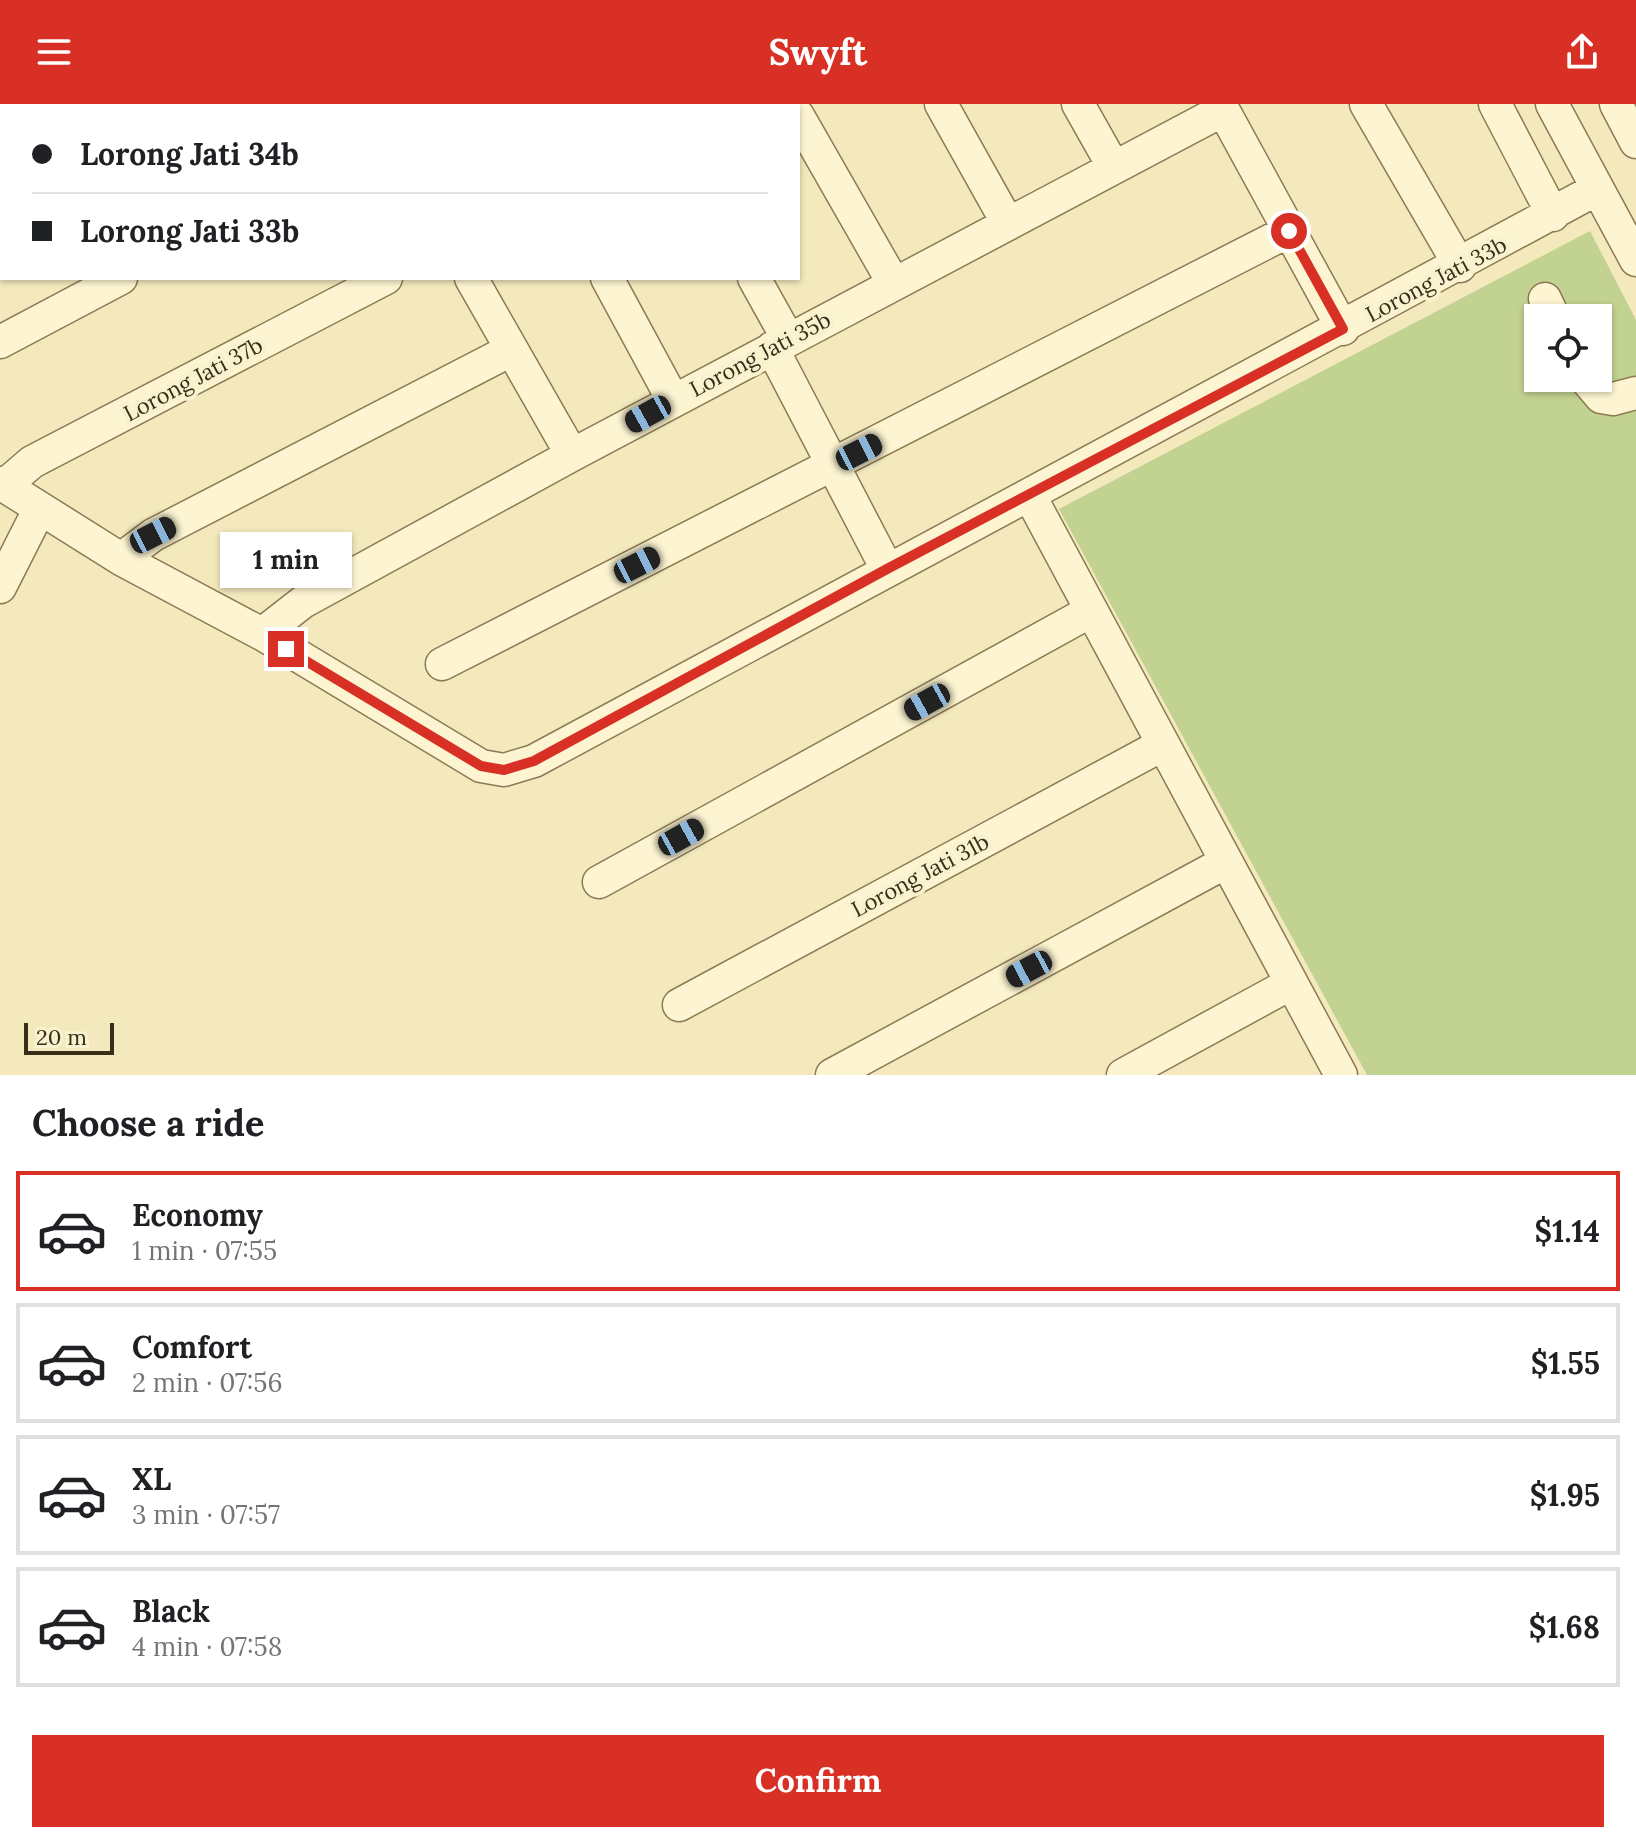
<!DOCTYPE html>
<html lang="en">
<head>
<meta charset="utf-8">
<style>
	:root { --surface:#fff; --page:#f6f6f6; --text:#202124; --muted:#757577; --line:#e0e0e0; --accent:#d93025 }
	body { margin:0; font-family:Lora,serif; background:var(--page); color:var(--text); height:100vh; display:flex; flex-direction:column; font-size:30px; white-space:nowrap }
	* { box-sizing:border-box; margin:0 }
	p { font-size:26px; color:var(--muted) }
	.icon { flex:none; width:44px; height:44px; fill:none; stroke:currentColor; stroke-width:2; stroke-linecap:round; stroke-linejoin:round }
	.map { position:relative; height:971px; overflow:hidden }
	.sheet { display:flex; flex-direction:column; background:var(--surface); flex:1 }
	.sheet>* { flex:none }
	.top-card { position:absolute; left:0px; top:0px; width:800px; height:176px; box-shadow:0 2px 6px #0004; display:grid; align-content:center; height:176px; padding:0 32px; background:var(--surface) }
	.controls { position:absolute; left:1524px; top:200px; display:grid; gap:16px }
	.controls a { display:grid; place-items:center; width:88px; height:88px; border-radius:0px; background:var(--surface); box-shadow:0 2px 6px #0004; font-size:40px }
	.scale { position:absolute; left:24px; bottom:20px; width:90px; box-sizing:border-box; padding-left:8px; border:4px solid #3a2e1b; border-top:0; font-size:22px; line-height:28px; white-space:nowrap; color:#3a2e1b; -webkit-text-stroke:6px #f9f2ce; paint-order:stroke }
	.end { position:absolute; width:36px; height:36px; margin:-18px; border:10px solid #d93025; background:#fff; box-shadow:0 0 0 4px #fff }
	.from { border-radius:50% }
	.bubble { position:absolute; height:56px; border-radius:0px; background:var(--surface); box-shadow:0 2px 6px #0004; font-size:26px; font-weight:800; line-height:56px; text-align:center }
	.car { position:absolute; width:24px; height:48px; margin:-24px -12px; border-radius:10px; box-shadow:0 0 6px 2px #0007; background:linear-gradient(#222 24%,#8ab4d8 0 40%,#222 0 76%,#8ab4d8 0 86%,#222 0) }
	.top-card b { display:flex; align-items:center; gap:28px; height:76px; font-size:30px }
	.top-card b+b { border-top:2px solid var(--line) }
	.top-card i { width:20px; height:20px; background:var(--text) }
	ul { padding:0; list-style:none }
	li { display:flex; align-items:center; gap:24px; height:120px; margin:0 16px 12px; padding:0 16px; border:4px solid var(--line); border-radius:0px }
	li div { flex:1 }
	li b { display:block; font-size:30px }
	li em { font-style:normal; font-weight:800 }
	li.active { border-color:var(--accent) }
	li>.icon { width:72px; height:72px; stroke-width:1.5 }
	h2 { padding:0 32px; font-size:36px; line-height:96px }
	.cta { display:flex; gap:16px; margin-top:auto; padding:16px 32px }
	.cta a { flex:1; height:92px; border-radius:0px; background:var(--accent); color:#fff; font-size:32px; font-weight:800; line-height:92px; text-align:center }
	header { display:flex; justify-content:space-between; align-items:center; height:104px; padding:0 32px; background:var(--accent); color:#fff; font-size:36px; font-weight:800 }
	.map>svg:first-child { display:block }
	.green { fill:#c2d290; fill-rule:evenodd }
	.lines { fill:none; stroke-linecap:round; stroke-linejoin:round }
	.minor-casing { stroke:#8d7954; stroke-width:35 }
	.minor { stroke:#fdf5d1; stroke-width:32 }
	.route { stroke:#d93025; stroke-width:10 }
	.labels { text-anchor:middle; stroke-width:8; stroke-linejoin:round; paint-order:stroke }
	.street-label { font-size:22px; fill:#3a2e1b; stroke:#f9f2ce }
</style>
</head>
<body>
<header><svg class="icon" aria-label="menu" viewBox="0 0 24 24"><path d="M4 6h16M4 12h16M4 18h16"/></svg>Swyft<svg class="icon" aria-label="share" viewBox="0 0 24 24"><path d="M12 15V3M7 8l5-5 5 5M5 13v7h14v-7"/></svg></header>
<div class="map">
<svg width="1636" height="971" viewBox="0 0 1636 971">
	<rect width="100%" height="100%" fill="#f3e9bd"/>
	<path class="green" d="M1590,127L1636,216V971H1367L1059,405ZM1538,214H1598V274H1538Z"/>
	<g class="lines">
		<g class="minor-casing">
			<path id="minor" d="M377,0L378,2
				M512,0L513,2
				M658,0L659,2
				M941,0L1007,118
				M1078,0L1113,62
				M1220,0L1343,225
				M1366,0L1460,162
				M1495,0L1553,111
				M1552,0L1636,156
				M1616,0L1636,38
				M179,2L182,0
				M798,12L894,180
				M0,98L2,97
				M471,174L572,351
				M607,174L673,296
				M754,174L788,235
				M1545,195L1554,214
				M0,238L121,174
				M772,244L887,465
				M1585,274L1601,293L1613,295L1636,289
				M0,379L121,455L262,530L481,662L504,666L534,657L1597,85
				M4,382L32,358L386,174
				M1030,392L1341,971
				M121,455L153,431L511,246
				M0,483L40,404
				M262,530L303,498L572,351L1223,6
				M442,560L1289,127
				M599,778L1091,507
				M679,901L1162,641
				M832,971L1226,758
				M1123,971L1290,880"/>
		</g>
		<use href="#minor" class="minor"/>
	</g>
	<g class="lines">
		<path class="route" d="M286,545L481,662L504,666L534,657L887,465L1343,225L1289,127"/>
	</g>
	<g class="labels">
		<g class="street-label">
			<text transform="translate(1436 175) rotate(-28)" y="8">Lorong Jati 33b</text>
			<text transform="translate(760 250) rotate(-28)" y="8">Lorong Jati 35b</text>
			<text transform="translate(193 275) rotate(-28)" y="8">Lorong Jati 37b</text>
			<text transform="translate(920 771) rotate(-28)" y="8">Lorong Jati 31b</text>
		</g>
	</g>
</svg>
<div class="controls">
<a><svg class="icon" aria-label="locate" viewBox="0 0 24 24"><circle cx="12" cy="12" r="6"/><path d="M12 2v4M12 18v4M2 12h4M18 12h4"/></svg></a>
</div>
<div class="scale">20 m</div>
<i class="end from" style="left:1289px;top:127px"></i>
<i class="end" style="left:286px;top:545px"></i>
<div class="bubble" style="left:220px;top:428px;width:132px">1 min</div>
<i class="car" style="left:648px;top:310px;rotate:241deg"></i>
<i class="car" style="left:859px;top:348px;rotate:63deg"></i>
<i class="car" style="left:153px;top:431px;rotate:63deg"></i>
<i class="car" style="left:637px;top:461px;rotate:63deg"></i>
<i class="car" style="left:927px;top:598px;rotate:241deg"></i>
<i class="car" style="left:681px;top:733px;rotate:61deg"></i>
<i class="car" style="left:1029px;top:865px;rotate:242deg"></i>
<div class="top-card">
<b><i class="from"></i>Lorong Jati 34b</b>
<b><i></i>Lorong Jati 33b</b>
</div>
</div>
<section class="sheet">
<h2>Choose a ride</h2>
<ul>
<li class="active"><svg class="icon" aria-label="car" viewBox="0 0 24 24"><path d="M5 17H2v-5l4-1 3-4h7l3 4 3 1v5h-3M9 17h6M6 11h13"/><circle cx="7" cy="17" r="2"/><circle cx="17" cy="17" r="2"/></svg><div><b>Economy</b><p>1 min · 07:55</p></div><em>$1.14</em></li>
<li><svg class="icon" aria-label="car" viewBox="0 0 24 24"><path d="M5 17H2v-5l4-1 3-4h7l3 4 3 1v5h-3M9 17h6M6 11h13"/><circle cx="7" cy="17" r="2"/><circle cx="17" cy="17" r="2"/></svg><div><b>Comfort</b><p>2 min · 07:56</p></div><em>$1.55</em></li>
<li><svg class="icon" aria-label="car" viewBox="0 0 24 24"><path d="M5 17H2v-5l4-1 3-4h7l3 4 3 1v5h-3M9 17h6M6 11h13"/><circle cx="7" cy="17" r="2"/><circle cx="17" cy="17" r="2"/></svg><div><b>XL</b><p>3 min · 07:57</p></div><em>$1.95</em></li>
<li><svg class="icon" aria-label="car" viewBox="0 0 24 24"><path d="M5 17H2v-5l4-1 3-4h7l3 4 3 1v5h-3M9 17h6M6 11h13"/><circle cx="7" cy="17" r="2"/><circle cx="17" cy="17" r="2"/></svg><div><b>Black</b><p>4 min · 07:58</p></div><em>$1.68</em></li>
</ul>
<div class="cta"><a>Confirm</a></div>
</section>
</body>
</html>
